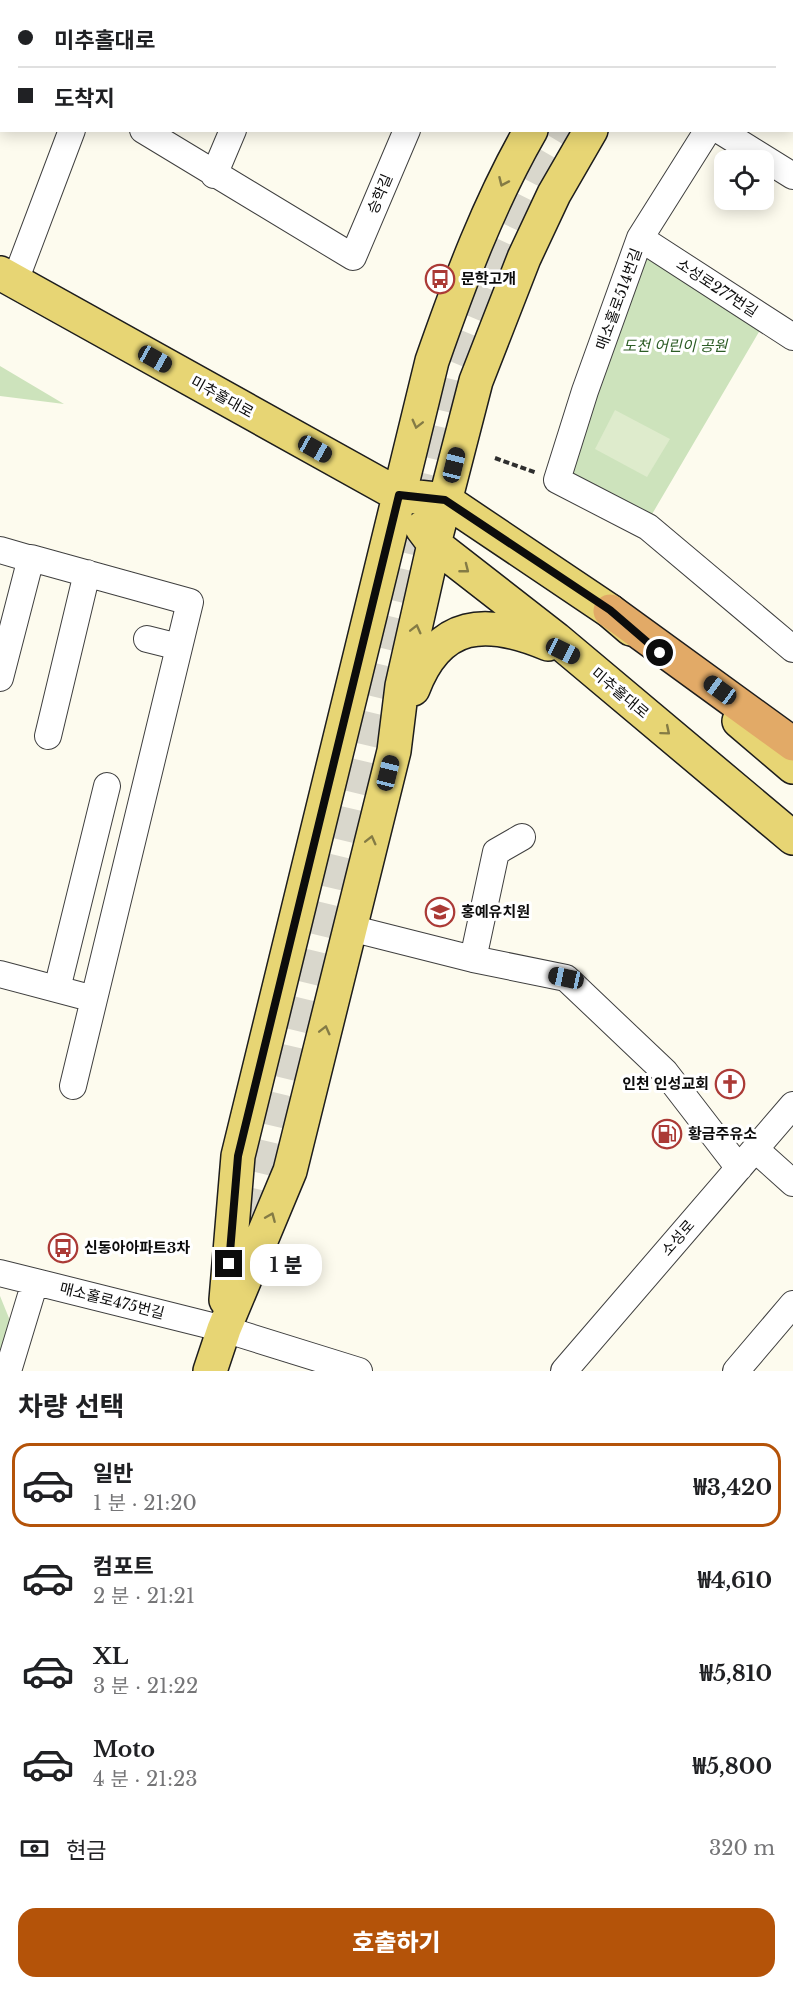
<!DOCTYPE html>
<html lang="ko">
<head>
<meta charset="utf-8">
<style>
	:root { --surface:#fff; --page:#f2f2f2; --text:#202124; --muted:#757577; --line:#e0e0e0; --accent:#b45309 }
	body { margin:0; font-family:"Libre Baskerville","Noto Sans KR",serif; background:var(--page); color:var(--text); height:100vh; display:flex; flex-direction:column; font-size:22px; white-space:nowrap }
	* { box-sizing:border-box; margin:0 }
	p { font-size:20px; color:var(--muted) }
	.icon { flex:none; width:33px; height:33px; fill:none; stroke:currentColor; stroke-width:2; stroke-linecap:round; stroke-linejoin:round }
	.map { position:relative; height:1371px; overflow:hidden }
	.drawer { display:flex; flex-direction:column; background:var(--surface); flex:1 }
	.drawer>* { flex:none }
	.hud { position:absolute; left:0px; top:0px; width:794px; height:132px; box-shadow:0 3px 15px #0003; display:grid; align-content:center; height:132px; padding:0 18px; background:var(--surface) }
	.buttons { position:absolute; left:714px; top:150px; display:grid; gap:12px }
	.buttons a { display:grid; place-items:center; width:60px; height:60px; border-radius:12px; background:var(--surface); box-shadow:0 3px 15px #0003; font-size:30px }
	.end { position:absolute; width:27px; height:27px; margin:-14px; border:8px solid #0c0c0c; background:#fff; box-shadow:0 0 0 3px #fff }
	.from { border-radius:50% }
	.bubble { position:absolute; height:42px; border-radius:18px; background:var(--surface); box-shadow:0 3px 15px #0003; font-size:20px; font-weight:800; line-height:42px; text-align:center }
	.car { position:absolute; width:18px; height:36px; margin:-18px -9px; border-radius:8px; box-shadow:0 0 4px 2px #0007; background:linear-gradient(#222 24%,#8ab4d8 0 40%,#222 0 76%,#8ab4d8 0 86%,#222 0) }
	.hud b { display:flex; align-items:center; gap:21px; height:57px; font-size:22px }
	.hud b+b { border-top:2px solid var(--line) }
	.hud i { width:15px; height:15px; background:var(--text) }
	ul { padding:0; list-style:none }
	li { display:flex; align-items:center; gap:18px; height:84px; margin:0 12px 9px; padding:0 6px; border:3px solid transparent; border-radius:18px }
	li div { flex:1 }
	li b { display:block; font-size:22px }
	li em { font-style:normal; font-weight:800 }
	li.selected { border-color:var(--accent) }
	li>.icon { width:54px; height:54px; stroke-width:1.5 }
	h2 { padding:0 18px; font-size:27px; line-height:72px }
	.pay { display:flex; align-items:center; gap:15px; height:66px; padding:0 18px; font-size:22px }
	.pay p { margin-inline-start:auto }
	.primary-button { display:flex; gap:12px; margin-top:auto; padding:12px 18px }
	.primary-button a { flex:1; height:69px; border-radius:18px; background:var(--accent); color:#fff; font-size:24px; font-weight:800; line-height:69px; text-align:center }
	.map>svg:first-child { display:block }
	.green { fill:#cde3bc }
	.pitch { fill:#deebcc }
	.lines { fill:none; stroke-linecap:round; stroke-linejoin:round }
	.major-tunnel { stroke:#d9d7cc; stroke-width:33; stroke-dasharray:33 16; stroke-linecap:butt }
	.minor-casing { stroke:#3f3f3f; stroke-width:28 }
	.major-casing { stroke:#1d1d1d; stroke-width:36 }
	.highway-casing { stroke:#1d1d1d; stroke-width:36 }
	.path { stroke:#2e2e2e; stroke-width:4; stroke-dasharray:6 3; stroke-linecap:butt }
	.minor { stroke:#fff; stroke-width:26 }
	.major { stroke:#e7d574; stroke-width:33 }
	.highway { stroke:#e2aa67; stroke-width:33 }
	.oneway { stroke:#847b45 }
	.route { stroke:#0c0c0c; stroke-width:8 }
	.labels { text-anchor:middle; stroke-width:6; stroke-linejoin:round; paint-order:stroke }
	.street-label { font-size:15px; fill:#0c0c0c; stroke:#fff }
	.poi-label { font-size:15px; font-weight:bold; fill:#0c0c0c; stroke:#fff; text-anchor:start }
	.park-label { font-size:15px; font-style:italic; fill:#2c5c25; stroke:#fff }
</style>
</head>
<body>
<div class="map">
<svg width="793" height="1371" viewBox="0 0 793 1371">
	<rect width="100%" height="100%" fill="#fdfbee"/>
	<path class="green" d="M641,240L763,325L648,521L561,478Z
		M0,366L64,404L0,396Z
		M0,1296L11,1323L0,1360Z"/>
	<path class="pitch" d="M615,410L670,439L647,477L595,449Z"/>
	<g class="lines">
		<path class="major-tunnel" d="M649,2L650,0
			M239,1269L455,365C488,285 520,204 566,130"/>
		<g class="minor-casing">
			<path id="minor" d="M405,0L409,2
				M452,0V2
				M121,2L122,0
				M287,2L288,0
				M0,50L2,51
				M143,130L353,257L407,130
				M708,130L640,238L585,391L557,480L648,527L793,649
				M719,130L793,176
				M214,175L233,130
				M640,238L793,337
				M15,281L72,130
				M0,550L31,559
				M147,639L179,647
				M0,678L31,558L190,602L73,1086
				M48,736L87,573
				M350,928L473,959L566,978L665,1072L739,1168
				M473,959L496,852L522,837
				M0,974L94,999
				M57,989L107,786
				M755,1149L793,1183
				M0,1273L224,1329L359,1371
				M8,1371L35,1282
				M564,1371L793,1105
				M736,1371L793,1304"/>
		</g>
		<g class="major-casing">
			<path id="major" d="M611,2L612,0
				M676,2L677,0
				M0,273L399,495L445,500L610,611L631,629
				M422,528L434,544L556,639L793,838
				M413,689C439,620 486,618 548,644
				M739,721L793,767
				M226,1300L238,1156L432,361C460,281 489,203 531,130
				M210,1371L224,1329L290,1171L394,751L402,686L434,544L476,381L524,258L554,194L591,130"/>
		</g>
		<g class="highway-casing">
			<path id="highway" d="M610,611L793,744"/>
		</g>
		<path class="path" d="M495,458L537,473"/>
		<use href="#minor" class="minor"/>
		<use href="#major" class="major"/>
		<use href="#highway" class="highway"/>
	</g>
	<defs><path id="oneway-chevron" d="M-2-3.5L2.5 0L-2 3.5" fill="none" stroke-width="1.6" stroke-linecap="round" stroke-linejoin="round" transform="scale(1.5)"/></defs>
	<g class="oneway">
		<use href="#oneway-chevron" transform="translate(503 182) rotate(114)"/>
		<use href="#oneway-chevron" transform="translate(417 424) rotate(104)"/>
		<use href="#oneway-chevron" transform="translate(465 569) rotate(38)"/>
		<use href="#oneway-chevron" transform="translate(416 629) rotate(-76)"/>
		<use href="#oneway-chevron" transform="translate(666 731) rotate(40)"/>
		<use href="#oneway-chevron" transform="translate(371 840) rotate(-76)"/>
		<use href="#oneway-chevron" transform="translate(325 1030) rotate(-76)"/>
		<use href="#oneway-chevron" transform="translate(271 1217) rotate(-67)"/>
	</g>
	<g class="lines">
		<path class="route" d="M229,1264L238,1156L399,495L445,500L610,610L660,653"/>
	</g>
	<defs>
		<g id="bus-ring" transform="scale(1.5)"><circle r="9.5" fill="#fff" stroke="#ab3a36" stroke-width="1.5"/><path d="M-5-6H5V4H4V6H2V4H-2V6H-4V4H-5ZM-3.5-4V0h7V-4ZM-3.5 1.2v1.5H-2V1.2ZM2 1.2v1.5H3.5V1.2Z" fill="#ab3a36"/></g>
		<g id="school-ring" transform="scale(1.5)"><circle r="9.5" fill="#fff" stroke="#ab3a36" stroke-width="1.5"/><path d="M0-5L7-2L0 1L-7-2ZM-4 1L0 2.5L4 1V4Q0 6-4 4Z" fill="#ab3a36"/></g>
		<g id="church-ring" transform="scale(1.5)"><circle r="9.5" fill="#fff" stroke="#ab3a36" stroke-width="1.5"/><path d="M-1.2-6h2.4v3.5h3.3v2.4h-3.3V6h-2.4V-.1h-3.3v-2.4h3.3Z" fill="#ab3a36"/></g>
		<g id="fuel-ring" transform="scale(1.5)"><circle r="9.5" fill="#fff" stroke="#ab3a36" stroke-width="1.5"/><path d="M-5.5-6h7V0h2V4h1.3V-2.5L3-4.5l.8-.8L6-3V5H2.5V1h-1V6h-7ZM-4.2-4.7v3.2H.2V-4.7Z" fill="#ab3a36"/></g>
	</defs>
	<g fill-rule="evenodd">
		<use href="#bus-ring" x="440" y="279"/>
		<use href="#school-ring" x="440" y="912"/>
		<use href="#church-ring" x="730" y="1084"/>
		<use href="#fuel-ring" x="667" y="1134"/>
		<use href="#bus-ring" x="63" y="1248"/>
	</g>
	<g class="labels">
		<g class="street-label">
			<text transform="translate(380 194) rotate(-67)" y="5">승학길</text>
			<text transform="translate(717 288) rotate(33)" y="5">소성로277번길</text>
			<text transform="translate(619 299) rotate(-70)" y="5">매소홀로514번길</text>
			<text transform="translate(222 397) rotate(29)" y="5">미추홀대로</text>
			<text transform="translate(620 693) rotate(40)" y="5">미추홀대로</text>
			<text transform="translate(678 1238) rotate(-49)" y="5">소성로</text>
			<text transform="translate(112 1301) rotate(14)" y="5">매소홀로475번길</text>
		</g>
		<g class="poi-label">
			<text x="461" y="284">문학고개</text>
			<text x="461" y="917">홍예유치원</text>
			<text x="709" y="1089" text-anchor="end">인천 인성교회</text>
			<text x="688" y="1139">황금주유소</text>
			<text x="84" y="1253">신동아아파트3차</text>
		</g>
		<g class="park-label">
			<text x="675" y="351">도천 어린이 공원</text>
		</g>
	</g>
</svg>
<div class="buttons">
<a><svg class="icon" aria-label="locate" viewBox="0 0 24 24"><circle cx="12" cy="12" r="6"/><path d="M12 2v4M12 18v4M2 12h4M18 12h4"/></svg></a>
</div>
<i class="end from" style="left:660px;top:653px"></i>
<i class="end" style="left:229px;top:1264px"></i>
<div class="bubble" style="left:250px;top:1244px;width:72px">1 분</div>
<i class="car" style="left:155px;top:359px;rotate:119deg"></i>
<i class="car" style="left:315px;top:449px;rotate:119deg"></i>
<i class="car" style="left:454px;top:465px;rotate:14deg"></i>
<i class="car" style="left:563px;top:651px;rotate:116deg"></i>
<i class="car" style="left:720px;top:690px;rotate:306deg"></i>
<i class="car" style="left:388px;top:773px;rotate:14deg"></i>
<i class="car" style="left:566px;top:978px;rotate:282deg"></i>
<div class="hud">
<b><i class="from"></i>미추홀대로</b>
<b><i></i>도착지</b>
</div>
</div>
<section class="drawer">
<h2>차량 선택</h2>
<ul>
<li class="selected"><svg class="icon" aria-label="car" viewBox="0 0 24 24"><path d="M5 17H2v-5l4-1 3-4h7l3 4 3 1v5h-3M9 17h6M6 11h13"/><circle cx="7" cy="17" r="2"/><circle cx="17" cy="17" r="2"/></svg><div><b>일반</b><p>1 분 · 21:20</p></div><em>₩3,420</em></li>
<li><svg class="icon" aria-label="car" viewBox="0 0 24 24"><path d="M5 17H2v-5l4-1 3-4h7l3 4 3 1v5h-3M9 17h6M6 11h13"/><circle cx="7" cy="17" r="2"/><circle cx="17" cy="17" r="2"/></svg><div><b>컴포트</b><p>2 분 · 21:21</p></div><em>₩4,610</em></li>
<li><svg class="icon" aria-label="car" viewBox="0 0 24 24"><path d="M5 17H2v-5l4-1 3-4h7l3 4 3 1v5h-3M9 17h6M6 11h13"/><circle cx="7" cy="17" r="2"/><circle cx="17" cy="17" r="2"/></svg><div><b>XL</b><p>3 분 · 21:22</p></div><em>₩5,810</em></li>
<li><svg class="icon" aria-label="car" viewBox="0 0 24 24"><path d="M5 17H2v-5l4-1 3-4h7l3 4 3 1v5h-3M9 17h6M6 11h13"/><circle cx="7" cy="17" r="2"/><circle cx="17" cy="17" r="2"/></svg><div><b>Moto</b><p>4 분 · 21:23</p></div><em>₩5,800</em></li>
</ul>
<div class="pay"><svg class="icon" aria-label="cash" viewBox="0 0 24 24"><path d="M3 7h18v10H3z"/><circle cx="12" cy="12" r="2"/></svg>현금<p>320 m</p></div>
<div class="primary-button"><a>호출하기</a></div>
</section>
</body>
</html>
